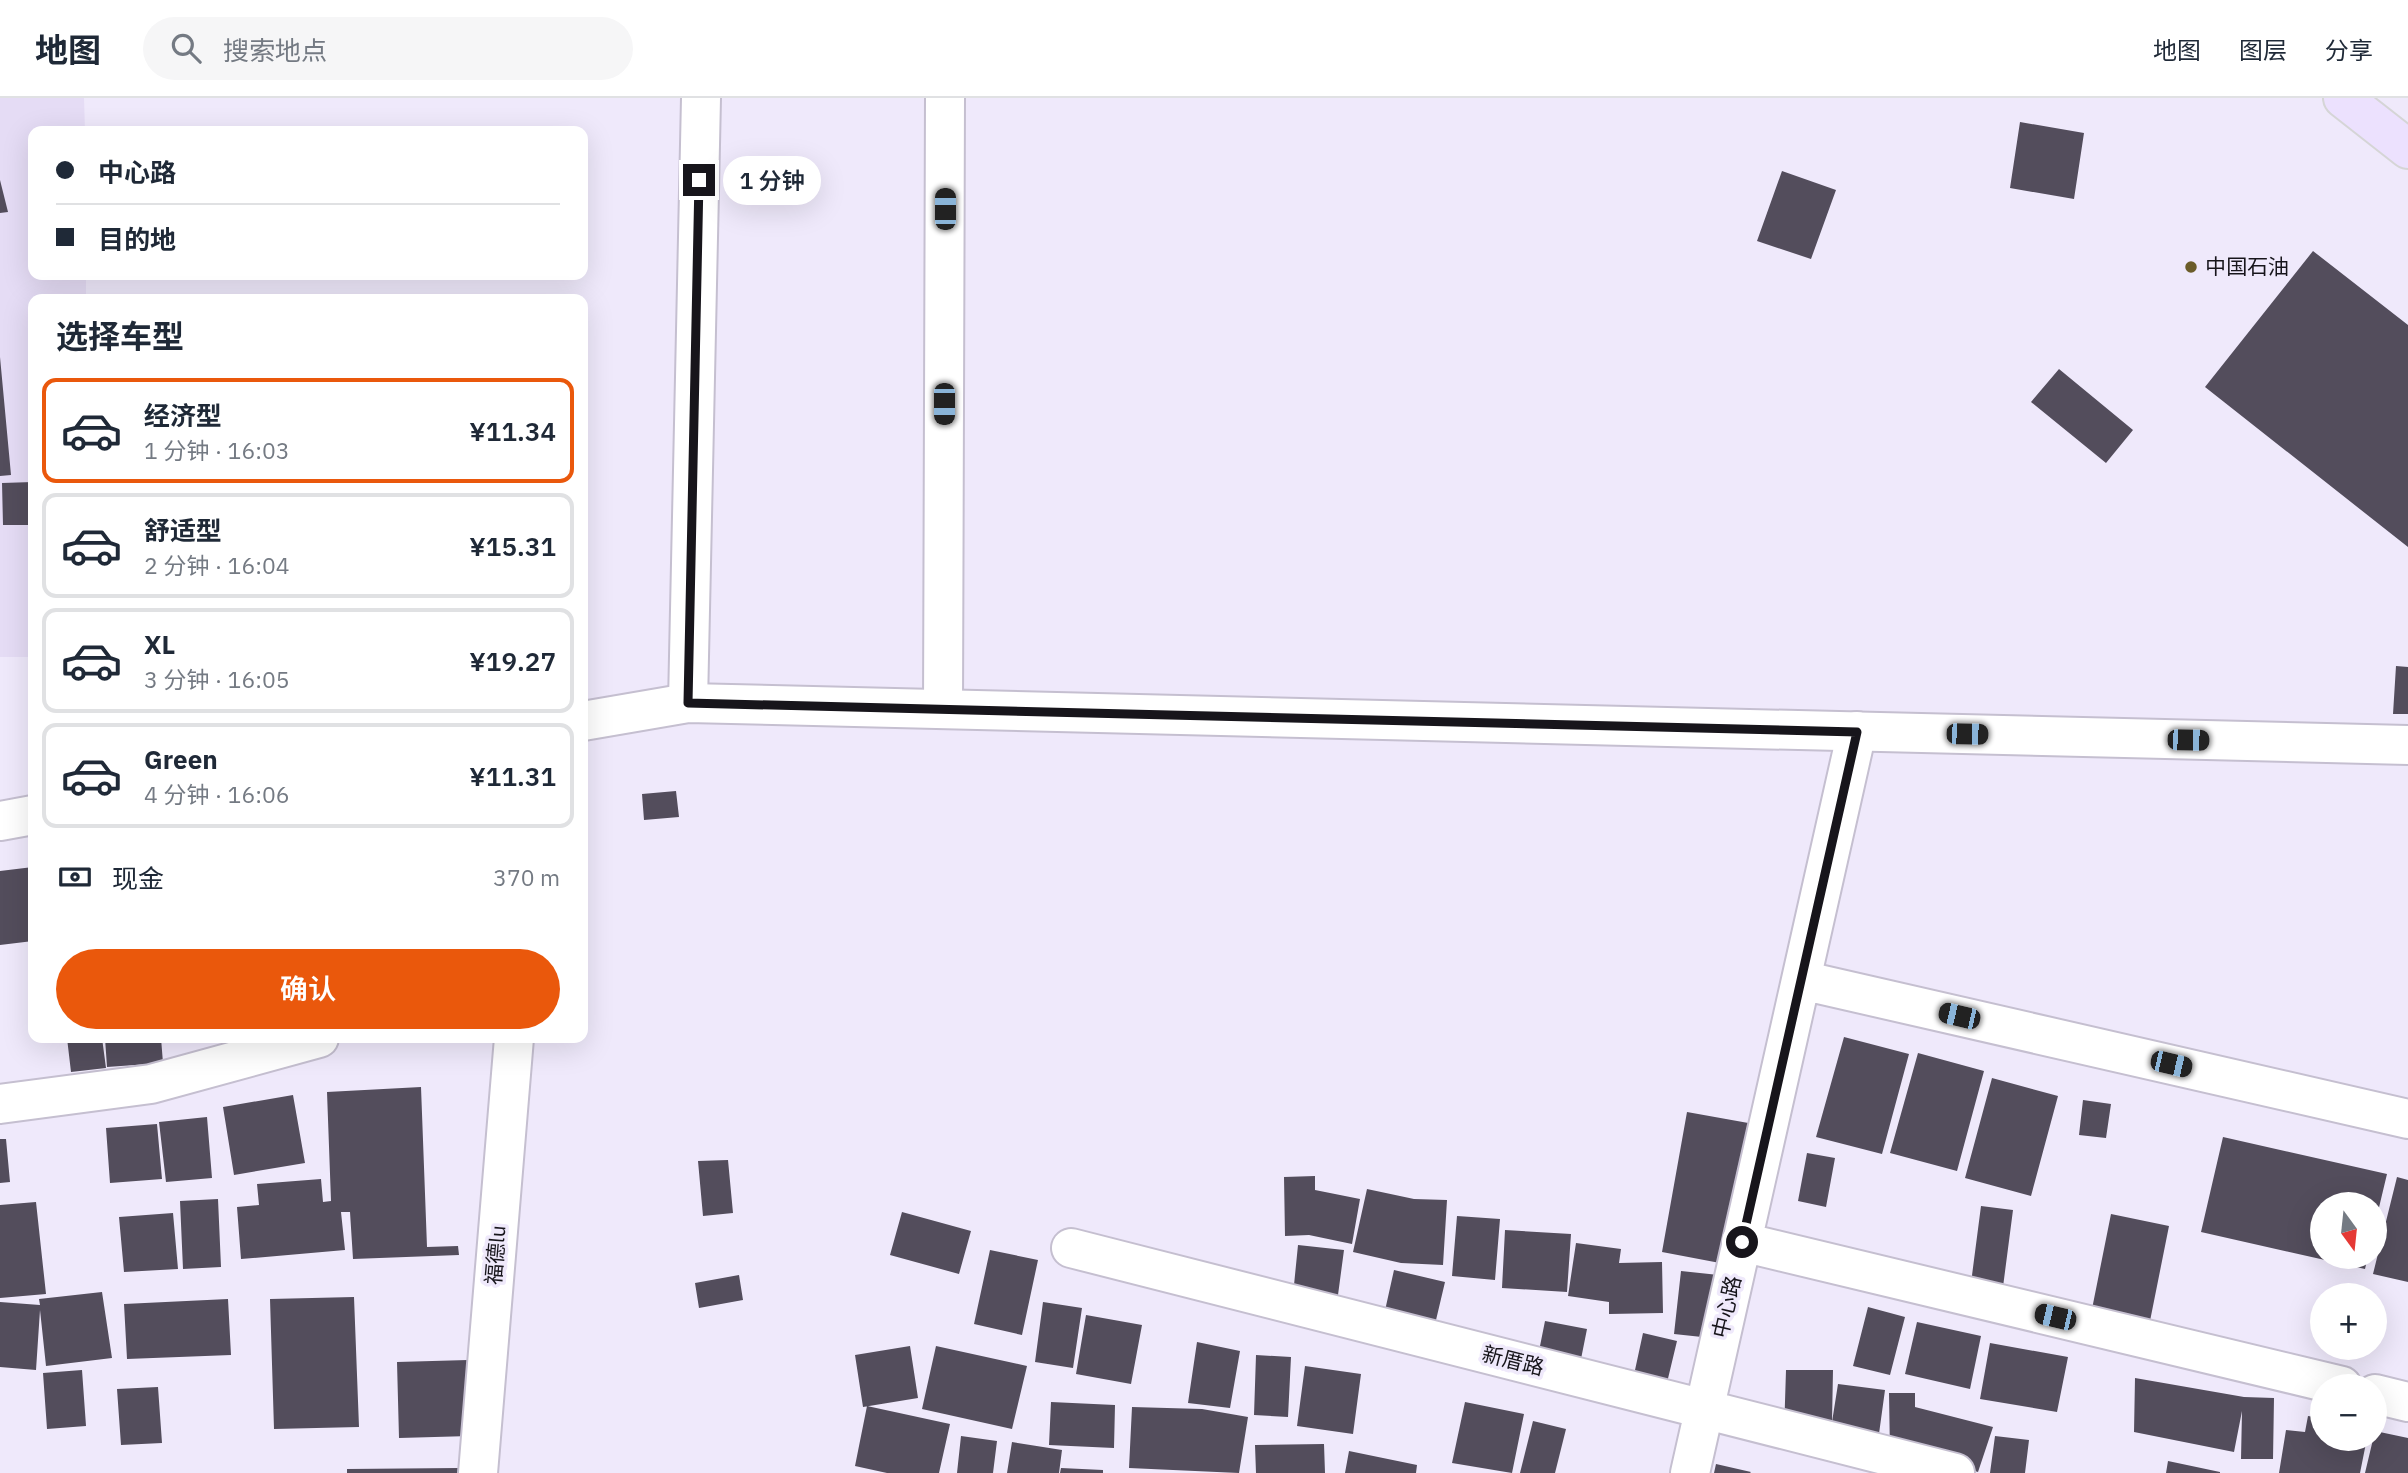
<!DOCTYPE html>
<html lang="zh">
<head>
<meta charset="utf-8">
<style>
	:root { --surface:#fff; --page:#f6f6f7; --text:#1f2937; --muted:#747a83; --line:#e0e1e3; --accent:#ea580c }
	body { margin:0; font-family:"IBM Plex Sans","Noto Sans SC",sans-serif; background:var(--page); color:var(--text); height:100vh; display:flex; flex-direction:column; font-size:26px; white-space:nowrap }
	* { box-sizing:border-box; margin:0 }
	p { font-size:23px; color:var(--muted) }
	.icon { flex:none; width:38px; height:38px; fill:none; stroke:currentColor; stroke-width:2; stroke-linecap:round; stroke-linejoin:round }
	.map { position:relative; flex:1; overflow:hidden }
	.panel { position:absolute; left:28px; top:196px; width:560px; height:749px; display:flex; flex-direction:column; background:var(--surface); border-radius:14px; box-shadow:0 7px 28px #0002 }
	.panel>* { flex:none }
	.top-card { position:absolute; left:28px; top:28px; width:560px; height:154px; border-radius:14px; box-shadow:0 7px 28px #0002; display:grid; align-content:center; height:154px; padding:0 28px; background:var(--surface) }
	.needle { width:46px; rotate:165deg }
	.tools { position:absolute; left:2310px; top:1094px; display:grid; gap:14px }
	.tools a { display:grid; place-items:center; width:77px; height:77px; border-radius:50%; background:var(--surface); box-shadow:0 7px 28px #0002; font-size:35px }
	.end { position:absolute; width:32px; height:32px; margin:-16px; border:9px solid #17151b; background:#fff; box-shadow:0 0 0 4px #fff }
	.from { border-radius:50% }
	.bubble { position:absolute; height:49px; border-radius:24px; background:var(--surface); box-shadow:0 7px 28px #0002; font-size:23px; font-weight:600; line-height:49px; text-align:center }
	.car { position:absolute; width:21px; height:42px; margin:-21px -10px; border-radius:9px; box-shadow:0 0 5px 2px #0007; background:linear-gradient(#222 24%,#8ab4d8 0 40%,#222 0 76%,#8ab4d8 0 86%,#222 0) }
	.top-card b { display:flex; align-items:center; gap:24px; height:66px; font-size:26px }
	.top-card b+b { border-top:2px solid var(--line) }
	.top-card i { width:18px; height:18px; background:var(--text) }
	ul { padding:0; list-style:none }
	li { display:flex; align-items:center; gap:21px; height:105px; margin:0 14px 10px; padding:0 14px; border:4px solid var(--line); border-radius:14px }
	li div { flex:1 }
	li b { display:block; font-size:26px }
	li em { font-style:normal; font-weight:600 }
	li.on { border-color:var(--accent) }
	li>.icon { width:63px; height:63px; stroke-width:1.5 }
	h2 { padding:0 28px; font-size:32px; line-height:84px }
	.pay { display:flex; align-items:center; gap:18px; height:77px; padding:0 28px; font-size:26px }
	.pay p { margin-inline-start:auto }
	.primary-button { display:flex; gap:14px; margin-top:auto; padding:14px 28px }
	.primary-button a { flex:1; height:80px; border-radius:42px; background:var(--accent); color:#fff; font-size:28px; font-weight:600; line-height:80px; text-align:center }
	header { display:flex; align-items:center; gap:42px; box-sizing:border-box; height:98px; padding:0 35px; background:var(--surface); border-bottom:2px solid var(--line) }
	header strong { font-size:33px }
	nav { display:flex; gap:38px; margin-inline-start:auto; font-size:24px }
	.search { width:490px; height:63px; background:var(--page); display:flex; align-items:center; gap:18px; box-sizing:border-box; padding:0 24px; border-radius:38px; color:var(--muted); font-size:26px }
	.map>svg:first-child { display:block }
	.built { fill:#e5dcf5 }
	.building { fill:#534d5c }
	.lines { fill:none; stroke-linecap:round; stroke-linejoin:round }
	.minor-casing { stroke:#c5bfd0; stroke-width:42 }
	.tertiary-casing { stroke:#c5bfd0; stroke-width:42 }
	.primary-casing { stroke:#d5d5d6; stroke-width:42 }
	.minor { stroke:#fff; stroke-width:38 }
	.tertiary { stroke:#fff; stroke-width:38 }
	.primary { stroke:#ece1fe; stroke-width:38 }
	.route { stroke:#17151b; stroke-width:9 }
	.poi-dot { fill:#6b5c29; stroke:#efe9fb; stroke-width:2.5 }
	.labels { text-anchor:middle; stroke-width:7; stroke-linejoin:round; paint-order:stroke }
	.poi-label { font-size:21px; fill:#17151b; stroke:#efe9fb; text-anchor:start }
	.street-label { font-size:21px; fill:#17151b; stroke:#efe9fb }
</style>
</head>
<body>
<header>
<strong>地图</strong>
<div class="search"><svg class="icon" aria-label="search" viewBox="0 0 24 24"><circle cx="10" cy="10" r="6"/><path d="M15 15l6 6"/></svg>搜索地点</div>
<nav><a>地图</a><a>图层</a><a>分享</a></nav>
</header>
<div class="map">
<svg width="2408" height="1375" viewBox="0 0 2408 1375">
	<rect width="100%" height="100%" fill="#efe9fb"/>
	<path class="built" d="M0,0H84L85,33H33V177H86V201H33V559H0Z"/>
	<path class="building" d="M2020,24L2084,35L2074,101L2010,90Z
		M1782,73L1836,92L1811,161L1757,143Z
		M0,82L8,114L0,115Z
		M2313,153L2408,227V449L2205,289Z
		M0,259L11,377L0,378Z
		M2059,271L2133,332L2106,365L2031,304Z
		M33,384V427H3L2,385Z
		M2396,568L2408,569V616H2393Z
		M676,693L679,719L644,722L642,696Z
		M33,769V843L0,847V773Z
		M1844,939L1909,956L1882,1056L1816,1039Z
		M67,940H102L106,970L71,974Z
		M105,940H161L163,965L107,969Z
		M1918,955L1984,973L1957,1073L1890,1055Z
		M1992,980L2058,998L2031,1098L1965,1080Z
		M421,989L427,1149L458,1148L459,1157L353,1161L350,1114H341L345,1152L241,1161L237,1109L259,1107L257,1086L321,1081L323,1104L331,1103L327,994Z
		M293,997L305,1065L234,1077L223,1009Z
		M2083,1002L2111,1006L2106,1040L2079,1037Z
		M1687,1014L1765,1028L1741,1169L1662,1154Z
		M207,1019L212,1080L166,1084L159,1024Z
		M157,1026L162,1081L110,1085L106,1030Z
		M2223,1039L2387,1076L2376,1122L2375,1106H2322V1158H2368L2365,1171L2201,1134Z
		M0,1041H6L10,1084L0,1085Z
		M1807,1055L1835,1060L1826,1109L1798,1103Z
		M728,1062L733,1115L703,1118L698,1063Z
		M1315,1078V1092L1360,1101L1352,1146L1309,1137L1285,1138L1284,1079Z
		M2397,1079L2408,1082V1184L2373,1176Z
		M1367,1091L1414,1101L1447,1102L1443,1167L1401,1165L1353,1154Z
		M218,1101L221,1169L183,1171L180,1103Z
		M36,1104L46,1196L0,1200V1107Z
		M1981,1108L2013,1112L2003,1189L1971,1185Z
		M902,1114L971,1133L959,1176L890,1157Z
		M173,1115L178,1171L124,1174L119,1119Z
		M2111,1116L2169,1128L2149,1228L2091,1216Z
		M1457,1118L1500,1121L1495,1182L1452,1178Z
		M1505,1132L1571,1136L1567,1194L1502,1190Z
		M1576,1145L1621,1151L1619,1165L1662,1164L1663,1215L1609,1216V1204L1568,1198Z
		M1298,1147L1344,1152L1336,1212L1292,1207Z
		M990,1152L1038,1162L1022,1237L974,1226Z
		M1394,1172L1445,1184L1432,1239L1382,1226Z
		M1681,1173L1728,1178L1702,1239L1674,1236Z
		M739,1177L743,1202L699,1210L695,1185Z
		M102,1194L112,1260L46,1268L40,1212L36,1272L0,1269V1204L40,1207L39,1201Z
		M354,1199L359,1329L274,1331L270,1201Z
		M228,1201L231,1257L127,1261L124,1206Z
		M1043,1204L1082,1210L1073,1270L1035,1264Z
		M1868,1209L1905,1219L1890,1277L1853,1268Z
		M1086,1217L1142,1227L1131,1286L1076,1276Z
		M1545,1223L1587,1231L1578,1276L1536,1268Z
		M1917,1224L1981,1238L1970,1291L1905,1276Z
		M1643,1235L1677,1243L1665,1293L1632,1286Z
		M1197,1244L1240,1253L1230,1310L1188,1305Z
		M1990,1245L2068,1259L2057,1314L1980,1301Z
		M910,1248L918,1300L863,1309L855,1257Z
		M936,1248L1027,1268L1012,1331L922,1311Z
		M1256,1257L1291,1259L1288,1319L1254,1317Z
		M468,1262L470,1338L399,1340L397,1264Z
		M1305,1268L1361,1276L1353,1336L1297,1328Z
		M82,1272L86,1328L47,1331L43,1275Z
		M1786,1272H1833L1832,1324L1838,1286L1885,1292L1878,1343L1784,1335Z
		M2135,1280L2244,1299L2274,1300L2273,1361H2241L2242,1313L2234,1354L2134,1334Z
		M158,1289L162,1345L121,1347L117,1291Z
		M1889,1295H1915V1309L1993,1329L1978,1374L1941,1362L1890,1356Z
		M1051,1304L1115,1307L1114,1350L1049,1347Z
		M1465,1304L1524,1316L1512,1375L1452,1365Z
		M867,1308L950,1326L939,1375H887L855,1368Z
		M1132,1309L1202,1311L1248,1319L1239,1375L1129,1370Z
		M2308,1318L2322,1320V1340H2367L2360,1375H2279L2286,1332L2305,1334Z
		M1533,1323L1566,1331L1555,1375H1520Z
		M2375,1333L2408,1340V1375H2365Z
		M961,1338L997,1343L993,1375H957Z
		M1995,1338L2029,1342L2025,1375H1990Z
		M1012,1344L1062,1352L1059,1375H1007Z
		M1324,1346L1325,1375H1256L1255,1347Z
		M1349,1353L1417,1367L1416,1375H1345Z
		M2168,1363L2220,1374V1375H2166Z
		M1716,1366L1751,1374L1750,1375H1714Z
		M459,1370V1375H347V1371Z
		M1061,1370L1103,1372V1375H1060Z"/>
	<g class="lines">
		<g class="minor-casing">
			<path id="minor" d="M688,605L701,0
				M943,611L945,0
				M1801,882L2408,1021
				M0,1006L151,986L319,940
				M1742,1144L2342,1288
				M1071,1150L1955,1375
				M2375,1296L2408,1304
				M478,1375L514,940
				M1690,1375L1857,633"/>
		</g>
		<g class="tertiary-casing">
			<path id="tertiary" d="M583,623L688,605L2408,647
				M0,723L33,717"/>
		</g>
		<g class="primary-casing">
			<path id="primary" d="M2343,0L2408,51"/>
		</g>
		<use href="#minor" class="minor"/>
		<use href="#tertiary" class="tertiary"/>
		<use href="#primary" class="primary"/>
	</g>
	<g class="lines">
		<path class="route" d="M699,82L688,605L1857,634L1742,1144"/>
	</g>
	<circle class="poi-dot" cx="2191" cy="169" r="7"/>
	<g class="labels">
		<g class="poi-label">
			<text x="2205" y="176">中国石油</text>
		</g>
		<g class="street-label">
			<text transform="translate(496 1157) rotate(-85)" y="7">福德lu</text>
			<text transform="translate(1727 1209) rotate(-77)" y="7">中心路</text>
			<text transform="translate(1513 1263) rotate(14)" y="7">新厝路</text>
		</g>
	</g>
</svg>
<div class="tools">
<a><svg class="needle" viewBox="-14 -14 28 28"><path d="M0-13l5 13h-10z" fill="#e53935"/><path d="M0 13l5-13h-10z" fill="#747a83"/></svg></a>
<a>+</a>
<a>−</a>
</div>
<i class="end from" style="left:1742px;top:1144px"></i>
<i class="end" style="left:699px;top:82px"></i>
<div class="bubble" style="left:723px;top:58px;width:98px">1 分钟</div>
<i class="car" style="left:945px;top:111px;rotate:0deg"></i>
<i class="car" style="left:944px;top:306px;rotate:180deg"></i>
<i class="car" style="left:1967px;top:636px;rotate:91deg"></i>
<i class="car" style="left:2188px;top:642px;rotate:91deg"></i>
<i class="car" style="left:1959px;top:918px;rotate:283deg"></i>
<i class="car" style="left:2171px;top:966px;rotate:103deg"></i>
<i class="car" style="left:2055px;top:1219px;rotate:283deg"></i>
<div class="top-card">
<b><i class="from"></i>中心路</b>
<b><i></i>目的地</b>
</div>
<section class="panel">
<h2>选择车型</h2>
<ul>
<li class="on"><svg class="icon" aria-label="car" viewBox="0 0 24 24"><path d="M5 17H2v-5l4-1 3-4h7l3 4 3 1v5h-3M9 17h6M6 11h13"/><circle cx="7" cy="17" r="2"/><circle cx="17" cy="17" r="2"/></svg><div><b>经济型</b><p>1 分钟 · 16:03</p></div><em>¥11.34</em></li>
<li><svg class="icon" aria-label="car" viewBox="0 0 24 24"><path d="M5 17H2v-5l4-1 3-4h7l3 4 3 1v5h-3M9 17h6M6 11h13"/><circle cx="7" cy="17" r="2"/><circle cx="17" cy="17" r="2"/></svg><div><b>舒适型</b><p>2 分钟 · 16:04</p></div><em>¥15.31</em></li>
<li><svg class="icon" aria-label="car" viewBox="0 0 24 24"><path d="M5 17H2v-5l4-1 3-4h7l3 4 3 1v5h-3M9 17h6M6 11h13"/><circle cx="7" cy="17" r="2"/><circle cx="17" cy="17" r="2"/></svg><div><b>XL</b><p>3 分钟 · 16:05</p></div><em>¥19.27</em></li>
<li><svg class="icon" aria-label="car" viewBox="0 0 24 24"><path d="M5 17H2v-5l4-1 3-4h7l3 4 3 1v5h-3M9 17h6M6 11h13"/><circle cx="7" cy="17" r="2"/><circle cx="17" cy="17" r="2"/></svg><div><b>Green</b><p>4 分钟 · 16:06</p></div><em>¥11.31</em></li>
</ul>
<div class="pay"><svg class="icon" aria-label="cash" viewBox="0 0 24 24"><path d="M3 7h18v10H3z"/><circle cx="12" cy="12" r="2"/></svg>现金<p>370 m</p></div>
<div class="primary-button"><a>确认</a></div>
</section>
</div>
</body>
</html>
